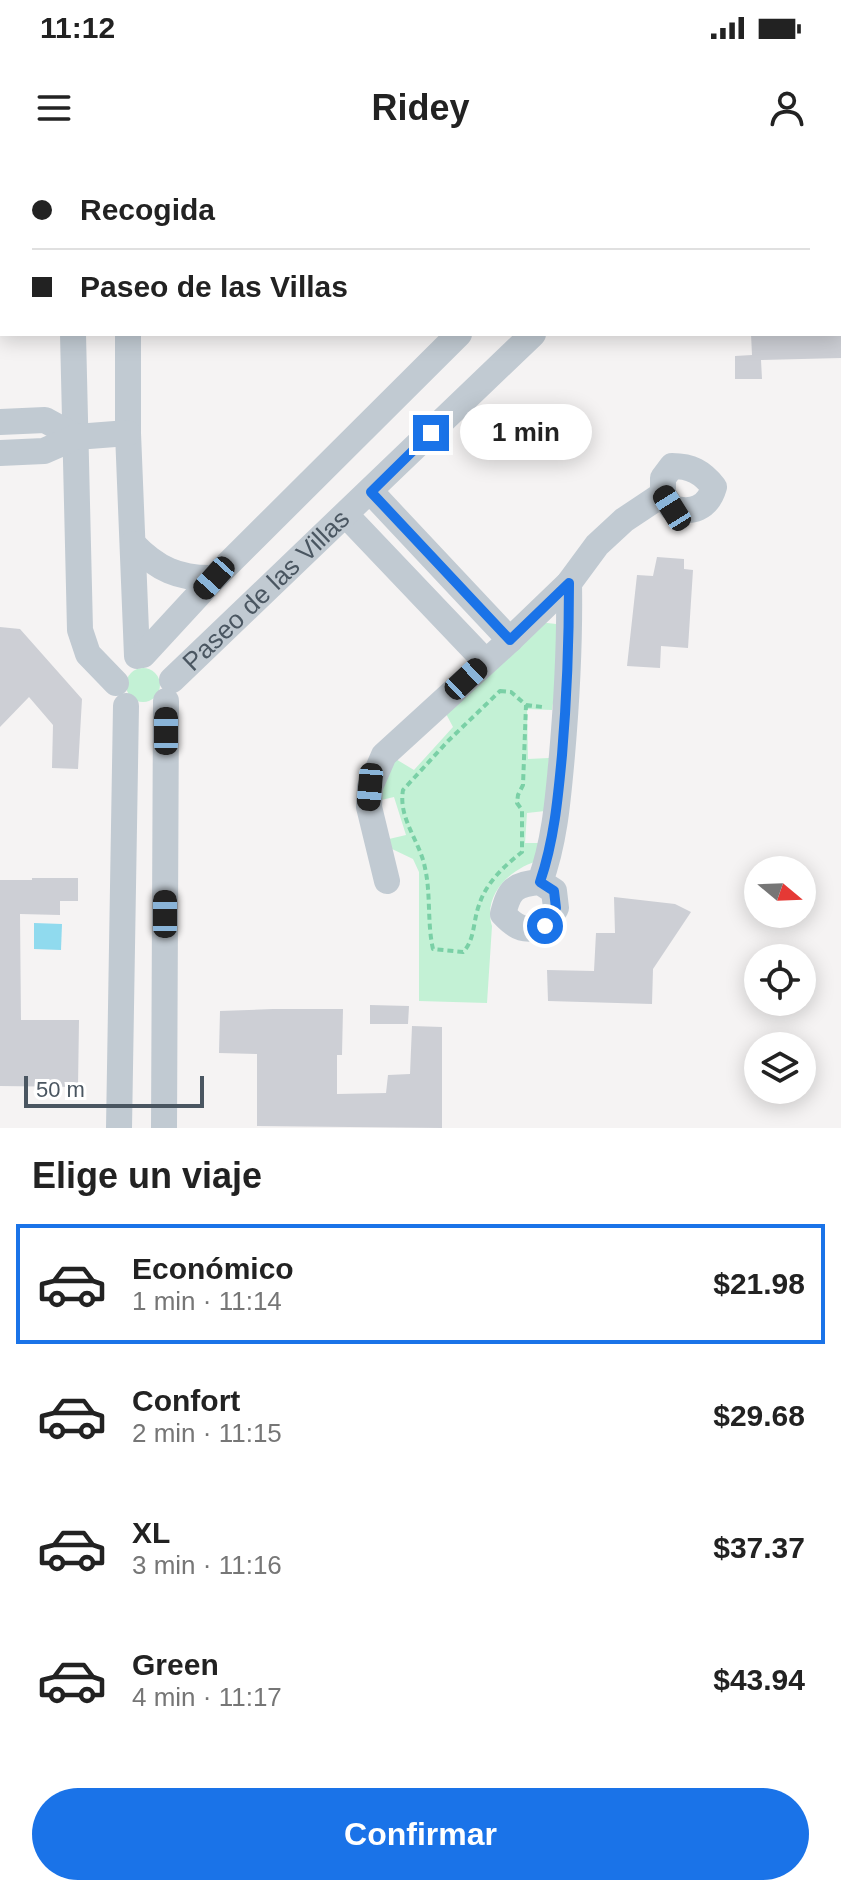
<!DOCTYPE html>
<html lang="es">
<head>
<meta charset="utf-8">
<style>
	:root { --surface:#fff; --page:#f2f2f2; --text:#222; --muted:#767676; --line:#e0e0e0; --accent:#1a73e8 }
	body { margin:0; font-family:Arial,sans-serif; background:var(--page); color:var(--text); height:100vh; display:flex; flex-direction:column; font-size:30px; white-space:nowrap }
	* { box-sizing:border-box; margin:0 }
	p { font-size:26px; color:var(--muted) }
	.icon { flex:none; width:44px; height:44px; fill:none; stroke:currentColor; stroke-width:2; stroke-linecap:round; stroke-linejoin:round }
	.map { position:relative; height:968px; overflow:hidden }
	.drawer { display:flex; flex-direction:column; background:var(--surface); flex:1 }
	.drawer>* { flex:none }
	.banner { position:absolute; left:0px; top:0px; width:842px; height:176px; box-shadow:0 4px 20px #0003; display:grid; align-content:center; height:176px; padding:0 32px; background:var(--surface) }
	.needle { width:52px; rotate:109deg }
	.controls { position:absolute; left:744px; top:696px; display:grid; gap:16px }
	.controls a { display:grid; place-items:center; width:72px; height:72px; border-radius:50%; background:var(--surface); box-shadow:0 4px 20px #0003; font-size:40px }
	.scale { position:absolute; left:24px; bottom:20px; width:180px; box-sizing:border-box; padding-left:8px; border:4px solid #4a5661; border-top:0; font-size:22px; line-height:28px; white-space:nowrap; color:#4a5661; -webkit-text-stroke:6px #fff; paint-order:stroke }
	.end { position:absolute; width:36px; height:36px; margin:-18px; border:10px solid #1a73e8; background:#fff; box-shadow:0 0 0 4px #fff }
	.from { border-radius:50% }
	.bubble { position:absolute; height:56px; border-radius:28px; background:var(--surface); box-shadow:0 4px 20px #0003; font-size:26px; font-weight:700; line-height:56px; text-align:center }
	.car { position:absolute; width:24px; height:48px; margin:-24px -12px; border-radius:10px; box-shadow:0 0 6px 2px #0007; background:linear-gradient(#222 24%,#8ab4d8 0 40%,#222 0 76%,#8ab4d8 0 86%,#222 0) }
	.banner b { display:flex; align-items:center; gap:28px; height:76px; font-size:30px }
	.banner b+b { border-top:2px solid var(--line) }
	.banner i { width:20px; height:20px; background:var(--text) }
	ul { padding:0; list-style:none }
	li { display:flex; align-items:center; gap:24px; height:120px; margin:0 16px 12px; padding:0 16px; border:4px solid transparent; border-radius:0px }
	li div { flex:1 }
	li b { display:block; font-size:30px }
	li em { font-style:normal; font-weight:700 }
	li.on { border-color:var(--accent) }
	li>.icon { width:72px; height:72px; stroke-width:1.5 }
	h2 { padding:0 32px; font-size:36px; line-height:96px }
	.action { display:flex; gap:16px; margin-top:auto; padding:16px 32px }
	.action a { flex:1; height:92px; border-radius:48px; background:var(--accent); color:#fff; font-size:32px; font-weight:700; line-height:92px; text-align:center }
	.status { display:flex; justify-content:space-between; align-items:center; height:56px; padding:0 40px; background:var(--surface); direction:ltr }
	.status svg { height:22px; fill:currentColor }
	header { display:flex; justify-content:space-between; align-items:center; height:104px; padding:0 32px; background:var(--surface); font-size:36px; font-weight:700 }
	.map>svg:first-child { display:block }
	.green { fill:#c3f1d5 }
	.water { fill:#90daee }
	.building { fill:#cdcfd5 }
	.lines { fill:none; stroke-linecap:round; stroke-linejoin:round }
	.path { stroke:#7ad0a6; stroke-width:4; stroke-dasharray:6 4; stroke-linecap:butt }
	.street { stroke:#c1cad2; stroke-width:26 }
	.route { stroke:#1a73e8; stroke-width:10 }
	.labels { text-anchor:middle; stroke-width:8; stroke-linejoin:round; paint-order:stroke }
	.street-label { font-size:26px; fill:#4a5661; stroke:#fff }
</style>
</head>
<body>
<div class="status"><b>11:12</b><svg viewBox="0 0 49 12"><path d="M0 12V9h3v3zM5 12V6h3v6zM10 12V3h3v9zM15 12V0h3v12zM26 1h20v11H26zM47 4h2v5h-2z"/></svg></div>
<header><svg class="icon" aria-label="menu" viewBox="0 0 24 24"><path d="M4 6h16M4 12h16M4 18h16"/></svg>Ridey<svg class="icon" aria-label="person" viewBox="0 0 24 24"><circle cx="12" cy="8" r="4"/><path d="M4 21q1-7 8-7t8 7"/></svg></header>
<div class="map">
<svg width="841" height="968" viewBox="0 0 841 968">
	<rect width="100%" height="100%" fill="#f5f3f3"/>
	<path class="green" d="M539,462L556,464L563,471L552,550L527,549L528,599L549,598L545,651L527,653L525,683H540L541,700C512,707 482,734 492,766L487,843L419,841V712L413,699L390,688L389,679L406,675L394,637L377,641L394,598L414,610L453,567L444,550Z
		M126 525a17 17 0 1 1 34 0a17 17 0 1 1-34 0Z"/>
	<path class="water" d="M34,763L62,764L61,790L34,789Z"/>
	<path class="building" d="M751,174H841V198L761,200L762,219H735V196L752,195Z
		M657,397L684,399V409L693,410L688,488L661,486L660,508L627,506L637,415L653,416Z
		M0,467L20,469L82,539L78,609L52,608L53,565L29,537L0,567Z
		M32,718H78V741H60V755L20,754L21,860H79L78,927L0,926V720H32Z
		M614,737L675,744L691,752L653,809L652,844L548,841L547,810L594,811L596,773H615Z
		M370,845L409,846L408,864H370Z
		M273,849H343L342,895H337V934L386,933L388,915L410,914L412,866L442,867V968L257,966V894L219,893L220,851Z"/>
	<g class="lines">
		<path class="path" d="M500,531L511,532L526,545L523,625L518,635L517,643L522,650V692C504,706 486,723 479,745C473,761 475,780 463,792L433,789C427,763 431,734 425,708C420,681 398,659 403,630L448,581Z
			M526,545L543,547"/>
		<g class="street">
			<path d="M69,0V2"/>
			<path d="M127,0V2"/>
			<path d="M321,2V0"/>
			<path d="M347,2L349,0"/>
			<path d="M604,2V0"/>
			<path d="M649,2V0"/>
			<path d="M840,70H841"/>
			<path d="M840,106H841"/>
			<path d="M73,174L80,470L88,494L116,523"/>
			<path d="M128,174V273L137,496"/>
			<path d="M0,262L45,260L76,277"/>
			<path d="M0,293L44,291L76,277L128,273"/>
			<path d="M371,332L510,480"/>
			<path d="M346,355L485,501"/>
			<path d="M133,384C157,409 179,419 214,418"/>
			<path d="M143,495L214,418L459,174"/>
			<path id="s1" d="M172,520L533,174"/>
			<path d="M387,721L369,647L370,627L384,595L510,480L569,423L597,385L624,360L663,334L672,348C692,354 708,348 714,327C702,312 691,306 672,306L663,318V334"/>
			<path d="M540,722L554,731L556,748L545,766C525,772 517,769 503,754C509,730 514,724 540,722C555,681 558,638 562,595C567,537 570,481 569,423"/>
			<path d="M119,968L126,546"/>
			<path d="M164,968L166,541"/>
		</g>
	</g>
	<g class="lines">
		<path class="route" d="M431,273L371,332L510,480L569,423C569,482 567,536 562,595C558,638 554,681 540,722L554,731L556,748L545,766"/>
	</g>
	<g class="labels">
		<g class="street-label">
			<text dy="9" stroke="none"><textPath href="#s1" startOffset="130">Paseo de las Villas</textPath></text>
		</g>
	</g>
</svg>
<div class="controls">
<a><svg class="needle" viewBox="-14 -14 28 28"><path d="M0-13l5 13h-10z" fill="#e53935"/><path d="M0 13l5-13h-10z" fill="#767676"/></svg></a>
<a><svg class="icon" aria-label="locate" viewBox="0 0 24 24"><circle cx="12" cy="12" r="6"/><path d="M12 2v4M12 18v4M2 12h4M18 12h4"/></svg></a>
<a><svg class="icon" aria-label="layers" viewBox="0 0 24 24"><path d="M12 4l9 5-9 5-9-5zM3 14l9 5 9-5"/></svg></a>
</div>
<div class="scale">50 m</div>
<i class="end from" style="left:545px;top:766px"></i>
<i class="end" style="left:431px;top:273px"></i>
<div class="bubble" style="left:460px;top:244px;width:132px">1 min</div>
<i class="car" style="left:672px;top:348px;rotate:328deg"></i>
<i class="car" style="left:214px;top:418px;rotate:222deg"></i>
<i class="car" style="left:466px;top:519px;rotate:47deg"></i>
<i class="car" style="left:166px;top:571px;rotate:0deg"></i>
<i class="car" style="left:370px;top:627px;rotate:185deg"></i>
<i class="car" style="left:165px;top:754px;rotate:0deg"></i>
<div class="banner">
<b><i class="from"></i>Recogida</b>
<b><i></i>Paseo de las Villas</b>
</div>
</div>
<section class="drawer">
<h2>Elige un viaje</h2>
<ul>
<li class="on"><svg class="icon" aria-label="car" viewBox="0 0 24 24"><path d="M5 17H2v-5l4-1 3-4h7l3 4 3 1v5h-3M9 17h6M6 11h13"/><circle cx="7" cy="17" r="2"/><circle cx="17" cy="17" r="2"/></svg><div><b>Económico</b><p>1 min · 11:14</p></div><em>$21.98</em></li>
<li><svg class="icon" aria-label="car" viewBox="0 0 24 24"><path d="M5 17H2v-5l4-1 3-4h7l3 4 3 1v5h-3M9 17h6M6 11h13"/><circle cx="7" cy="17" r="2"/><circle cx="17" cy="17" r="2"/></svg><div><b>Confort</b><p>2 min · 11:15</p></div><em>$29.68</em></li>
<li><svg class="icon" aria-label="car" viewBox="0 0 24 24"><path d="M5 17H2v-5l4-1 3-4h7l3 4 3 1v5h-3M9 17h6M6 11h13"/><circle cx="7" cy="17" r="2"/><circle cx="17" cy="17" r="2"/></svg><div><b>XL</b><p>3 min · 11:16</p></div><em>$37.37</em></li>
<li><svg class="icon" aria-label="car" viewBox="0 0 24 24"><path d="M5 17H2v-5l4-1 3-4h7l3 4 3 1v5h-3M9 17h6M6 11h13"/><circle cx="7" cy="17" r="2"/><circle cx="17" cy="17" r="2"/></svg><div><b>Green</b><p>4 min · 11:17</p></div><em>$43.94</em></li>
</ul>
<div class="action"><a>Confirmar</a></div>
</section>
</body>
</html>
